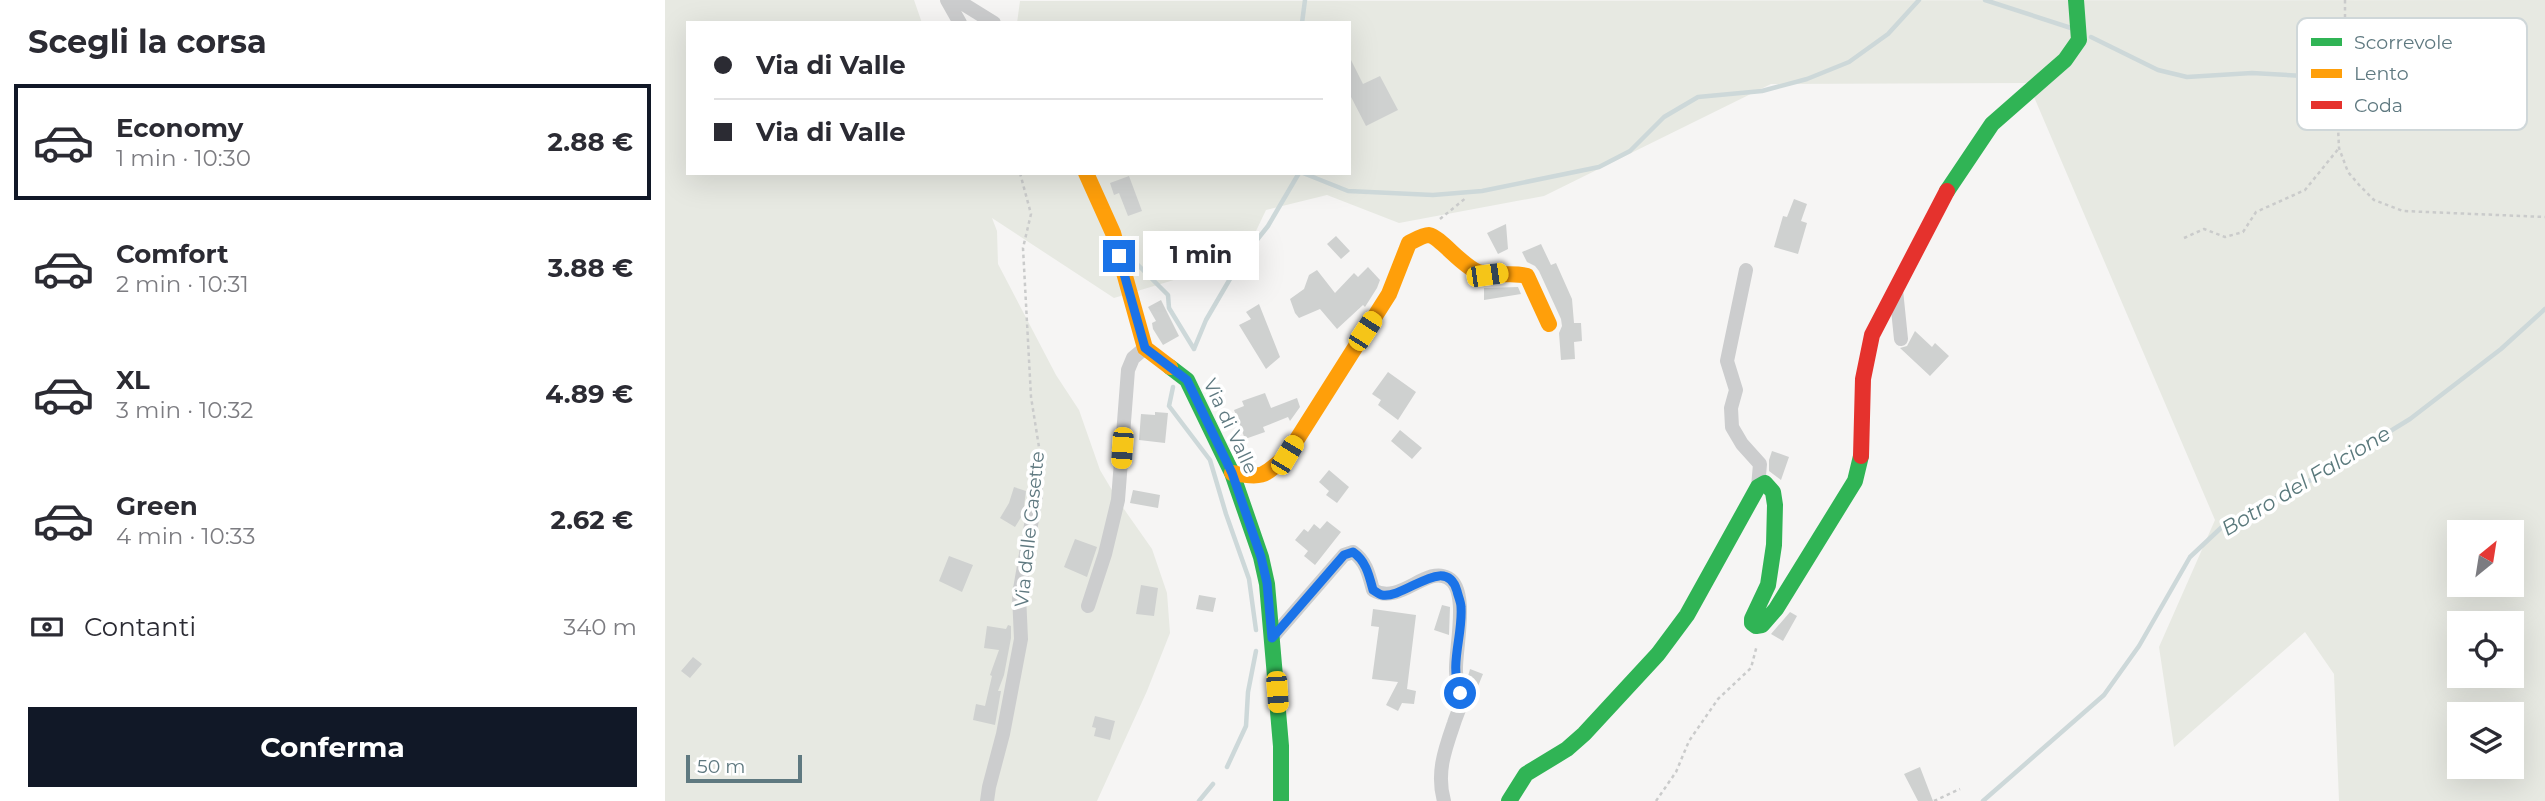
<!DOCTYPE html>
<html lang="it">
<head>
<meta charset="utf-8">
<style>
	:root { --surface:#fff; --page:#f7f7f7; --text:#2b2b33; --muted:#7c7c81; --line:#e1e1e2; --accent:#111827 }
	body { margin:0; font-family:Montserrat,sans-serif; background:var(--page); color:var(--text); height:100vh; display:flex; flex-direction:column; font-size:26px; white-space:nowrap }
	* { box-sizing:border-box; margin:0 }
	p { font-size:23px; color:var(--muted) }
	.icon { flex:none; width:38px; height:38px; fill:none; stroke:currentColor; stroke-width:2; stroke-linecap:round; stroke-linejoin:round }
	.map { position:relative; flex:1; overflow:hidden }
	.panel { display:flex; flex-direction:column; background:var(--surface); width:665px }
	.panel>* { flex:none }
	.guide { position:absolute; left:21px; top:21px; width:665px; height:154px; border-radius:0px; box-shadow:0 7px 28px #0002; display:grid; align-content:center; height:154px; padding:0 28px; background:var(--surface) }
	.needle { width:46px; rotate:30deg }
	.buttons { position:absolute; left:1782px; top:520px; display:grid; gap:14px }
	.buttons a { display:grid; place-items:center; width:77px; height:77px; border-radius:0px; background:var(--surface); box-shadow:0 7px 28px #0002; font-size:35px }
	.scale { position:absolute; left:21px; bottom:18px; width:116px; box-sizing:border-box; padding-left:7px; border:4px solid #5f7980; border-top:0; font-size:19px; line-height:24px; white-space:nowrap; color:#5f7980; -webkit-text-stroke:5px #fff; paint-order:stroke }
	.end { position:absolute; width:32px; height:32px; margin:-16px; border:9px solid #1a73e8; background:#fff; box-shadow:0 0 0 4px #fff }
	.from { border-radius:50% }
	.bubble { position:absolute; height:49px; border-radius:0px; background:var(--surface); box-shadow:0 7px 28px #0002; font-size:23px; font-weight:700; line-height:49px; text-align:center }
	.car { position:absolute; width:21px; height:42px; margin:-21px -10px; border-radius:9px; box-shadow:0 0 5px 2px #0007; background:linear-gradient(#f5c518 24%,#345 0 40%,#f5c518 0 76%,#345 0 86%,#f5c518 0) }
	.guide b { display:flex; align-items:center; gap:24px; height:66px; font-size:26px }
	.guide b+b { border-top:2px solid var(--line) }
	.guide i { width:18px; height:18px; background:var(--text) }
	ul { padding:0; list-style:none }
	li { display:flex; align-items:center; gap:21px; height:116px; margin:0 14px 10px; padding:0 14px; border:4px solid transparent; border-radius:0px }
	li div { flex:1 }
	li b { display:block; font-size:26px }
	li em { font-style:normal; font-weight:700 }
	li.current { border-color:var(--accent) }
	li>.icon { width:63px; height:63px; stroke-width:1.5 }
	h2 { padding:0 28px; font-size:32px; line-height:84px }
	.pay { display:flex; align-items:center; gap:18px; height:77px; padding:0 28px; font-size:26px }
	.pay p { margin-inline-start:auto }
	.button { display:flex; gap:14px; margin-top:auto; padding:14px 28px }
	.button a { flex:1; height:80px; border-radius:0px; background:var(--accent); color:#fff; font-size:28px; font-weight:700; line-height:80px; text-align:center }
	main { display:flex; flex:1; min-height:0 }
	.map>svg:first-child { display:block }
	.green { fill:#e7e9e2; fill-rule:evenodd }
	.lines { fill:none; stroke-linecap:round; stroke-linejoin:round }
	.stream { stroke:#cdd8d9; stroke-width:4.5 }
	.building { fill:#cfd1d0 }
	.path { stroke:#cacbcb; stroke-width:2.5; stroke-dasharray:3.5 3.5; stroke-linecap:butt }
	.street { stroke:#cccdce; stroke-width:14 }
	.fast { stroke:#30b455; stroke-width:16 }
	.slow { stroke:#ff9f0a; stroke-width:16 }
	.jam { stroke:#e5322d; stroke-width:16 }
	.route { stroke:#1a73e8; stroke-width:9 }
	.labels { text-anchor:middle; stroke-width:7; stroke-linejoin:round; paint-order:stroke }
	.street-label { font-size:19px; fill:#5f7980; stroke:#fff }
	.water-label { font-size:21px; font-style:italic; fill:#5a797c; stroke:#fff }
	.key { fill:#fff; stroke:#cfd7d9; stroke-width:2 }
	.key-label { font-size:19px; fill:#5f7980 }
</style>
</head>
<body>
<main>
<section class="panel">
<h2>Scegli la corsa</h2>
<ul>
<li class="current"><svg class="icon" aria-label="car" viewBox="0 0 24 24"><path d="M5 17H2v-5l4-1 3-4h7l3 4 3 1v5h-3M9 17h6M6 11h13"/><circle cx="7" cy="17" r="2"/><circle cx="17" cy="17" r="2"/></svg><div><b>Economy</b><p>1 min · 10:30</p></div><em>2.88 €</em></li>
<li><svg class="icon" aria-label="car" viewBox="0 0 24 24"><path d="M5 17H2v-5l4-1 3-4h7l3 4 3 1v5h-3M9 17h6M6 11h13"/><circle cx="7" cy="17" r="2"/><circle cx="17" cy="17" r="2"/></svg><div><b>Comfort</b><p>2 min · 10:31</p></div><em>3.88 €</em></li>
<li><svg class="icon" aria-label="car" viewBox="0 0 24 24"><path d="M5 17H2v-5l4-1 3-4h7l3 4 3 1v5h-3M9 17h6M6 11h13"/><circle cx="7" cy="17" r="2"/><circle cx="17" cy="17" r="2"/></svg><div><b>XL</b><p>3 min · 10:32</p></div><em>4.89 €</em></li>
<li><svg class="icon" aria-label="car" viewBox="0 0 24 24"><path d="M5 17H2v-5l4-1 3-4h7l3 4 3 1v5h-3M9 17h6M6 11h13"/><circle cx="7" cy="17" r="2"/><circle cx="17" cy="17" r="2"/></svg><div><b>Green</b><p>4 min · 10:33</p></div><em>2.62 €</em></li>
</ul>
<div class="pay"><svg class="icon" aria-label="cash" viewBox="0 0 24 24"><path d="M3 7h18v10H3z"/><circle cx="12" cy="12" r="2"/></svg>Contanti<p>340 m</p></div>
<div class="button"><a>Conferma</a></div>
</section>
<div class="map">
<svg width="1880" height="801" viewBox="0 0 1880 801">
	<rect width="100%" height="100%" fill="#f6f5f4"/>
	<path class="green" d="M0,0H249L257,23H23V173H684V23H352L355,1L1880,0V801H1674L1669,674L1640,632L1509,747L1494,647L1550,520L1363,83L1106,84L879,196L734,223L662,195L601,210L581,252L535,276L509,280L449,298L327,218L332,231L333,264L391,375L414,410L435,470L454,502L487,549L502,593L505,633L482,691L432,801H0ZM1794,532H1846V584H1794ZM1794,623H1846V676H1794ZM1794,714H1846V766H1794Z"/>
	<g class="lines">
		<path class="stream" d="M1320,0L1406,28
			M637,23L640,0
			M1426,37L1493,70L1522,77L1587,73L1657,77
			M638,173L683,191L768,195L817,191L934,167L965,151L999,117L1033,97L1097,91L1142,79L1184,62L1223,34L1254,0
			M460,238L470,262L503,295L504,308L529,349
			M529,349L541,320L576,260L603,226L634,173
			M508,387L504,406L545,460L561,514L584,579L591,630
			M562,767L581,726L583,692L591,651
			M534,801L548,784
			M1318,801L1439,695L1474,646L1525,557L1558,526L1644,481L1745,419L1836,349L1880,309"/>
	</g>
	<path class="building" d="M684,56L698,84L715,76L733,110L701,126L684,93Z
		M464,176L477,211L463,216L454,193L449,195L445,183Z
		M1129,199L1142,204L1136,221L1142,223L1133,254L1109,247L1118,216L1122,217Z
		M841,224L843,249L833,254L822,233Z
		M671,236L685,251L676,259L662,244Z
		M876,244L886,265L891,263L907,299L909,323H916L917,341L909,342L910,359L896,360L894,333L897,326L896,319L874,271L870,266L862,262L857,252Z
		M703,267L715,280L712,288L700,307L698,305L672,329L655,309L634,318L630,313L625,299L639,289L644,275L652,270L670,293L689,273L693,277Z
		M853,287L856,294L819,300V288Z
		M496,300L514,336L498,345L488,329L487,323L491,321L483,307Z
		M594,304L615,357L601,369L574,325L586,319L581,312Z
		M1250,331L1267,347L1270,343L1284,356L1265,376L1235,348L1242,346Z
		M723,372L751,392L733,420L713,405L716,400L707,394Z
		M600,393L606,408L632,398L635,407L625,421L623,417L598,427L600,432L580,439L569,410L579,406L577,401Z
		M490,412L503,413L500,443L474,440L476,414L490,415Z
		M735,430L757,448L747,459L726,441Z
		M1107,451L1124,457L1116,480L1104,471V460Z
		M664,470L684,487L672,503L661,495L664,491L654,482Z
		M349,487L361,491L358,514L350,527L335,518L344,503Z
		M468,490L495,495L493,508L465,503Z
		M662,521L676,532L650,565L639,556L643,551L630,540L639,529L643,532L649,524L655,529Z
		M410,539L432,547L422,577L399,567Z
		M284,556L308,565L297,592L274,581Z
		M476,585L493,588L489,616L471,614Z
		M534,595L551,598L548,612L531,609Z
		M777,605L785,607L784,635L769,630Z
		M708,609L751,615L742,689L751,691L749,704L737,703L733,711L721,705L733,682L707,679L714,627L706,626Z
		M1125,612L1132,616L1118,641L1106,634Z
		M343,625L346,626V638L339,675L333,691H336L330,725L308,720L311,704L320,706L327,676L325,675L334,650L319,648L322,626L341,629Z
		M28,657L37,664L25,678L16,671Z
		M805,669L818,674L811,691L804,689L802,680Z
		M430,716L450,721L445,740L429,736L431,728L427,727Z
		M1255,767L1268,801H1253L1239,774Z"/>
	<g class="lines">
		<path class="path" d="M1680,0V68L1673,127L1674,148L1683,172L1695,186L1709,200L1738,211L1880,217
			M355,173L366,214L358,248L366,397L374,447L372,464
			M775,219L802,197
			M1519,238L1539,229L1560,237L1578,232L1591,212L1640,190L1674,148
			M991,801L1011,772L1024,741L1053,699L1086,668L1092,645
			M1269,801L1295,789"/>
		<path class="street" d="M282,0L295,23
			M292,0L329,23
			M1081,270L1062,361L1071,390L1066,408L1067,427L1077,444L1095,464L1093,487
			M1231,290L1236,339
			M423,606L440,554L453,500L463,370L468,358L480,348
			M607,638L679,555L688,552C701,561 704,575 708,590C735,606 761,565 783,578C805,590 790,649 791,671C791,681 797,692 796,702C795,709 791,716 789,723C780,749 771,773 779,801
			M322,801L324,787L338,734L356,639L354,595L371,496V478"/>
		<path class="fast" d="M1282,191L1327,124L1400,60L1414,40L1411,0
			M505,367L522,380L567,473L596,557L602,584L616,746V801
			M844,801L861,774L902,749L919,734L993,654L1022,615L1093,487L1100,483L1108,492L1110,505L1109,545L1103,585L1087,619V623L1091,626L1097,625L1111,609L1190,481L1196,456"/>
		<path class="slow" d="M421,173L448,233L480,348L505,367
			M567,473C600,478 598,477 622,455L724,294L744,243C750,240 758,235 764,235C775,237 797,266 813,272C829,278 845,271 862,276L884,324"/>
		<path class="jam" d="M1196,456L1198,379L1207,335L1282,191"/>
	</g>
	<g class="lines">
		<path class="route" d="M454,256L480,348L522,380L567,473L596,557L602,583L607,638L679,555L688,552C701,561 704,575 708,590C710,591 715,595 717,595C740,599 781,553 792,591C793,596 796,602 796,607C798,636 784,664 795,693"/>
	</g>
	<g class="labels">
		<g class="street-label">
			<text transform="translate(566 426) rotate(65)" y="7">Via di Valle</text>
			<text transform="translate(364 529) rotate(-84)" y="7">Via delle Casette</text>
		</g>
		<g class="water-label">
			<text transform="translate(1641 481) rotate(-31)" y="7">Botro del Falcione</text>
		</g>
	</g>
	<rect x="1632" y="18" width="230" height="112" rx="10" class="key"/>
	<rect x="1646" y="38" width="31" height="8" fill="#30b455"/>
	<rect x="1646" y="69" width="31" height="9" fill="#ff9f0a"/>
	<rect x="1646" y="101" width="31" height="8" fill="#e5322d"/>
	<g class="key-label">
		<text x="1689" y="49">Scorrevole</text>
		<text x="1689" y="80">Lento</text>
		<text x="1689" y="112">Coda</text>
	</g>
</svg>
<div class="buttons">
<a><svg class="needle" viewBox="-14 -14 28 28"><path d="M0-13l5 13h-10z" fill="#e53935"/><path d="M0 13l5-13h-10z" fill="#7c7c81"/></svg></a>
<a><svg class="icon" aria-label="locate" viewBox="0 0 24 24"><circle cx="12" cy="12" r="6"/><path d="M12 2v4M12 18v4M2 12h4M18 12h4"/></svg></a>
<a><svg class="icon" aria-label="layers" viewBox="0 0 24 24"><path d="M12 4l9 5-9 5-9-5zM3 14l9 5 9-5"/></svg></a>
</div>
<div class="scale">50 m</div>
<i class="end from" style="left:795px;top:693px"></i>
<i class="end" style="left:454px;top:256px"></i>
<div class="bubble" style="left:478px;top:231px;width:116px">1 min</div>
<i class="car" style="left:822px;top:275px;rotate:82deg"></i>
<i class="car" style="left:700px;top:331px;rotate:33deg"></i>
<i class="car" style="left:457px;top:448px;rotate:184deg"></i>
<i class="car" style="left:622px;top:455px;rotate:31deg"></i>
<i class="car" style="left:612px;top:692px;rotate:176deg"></i>
<div class="guide">
<b><i class="from"></i>Via di Valle</b>
<b><i></i>Via di Valle</b>
</div>
</div>
</main>
</body>
</html>
